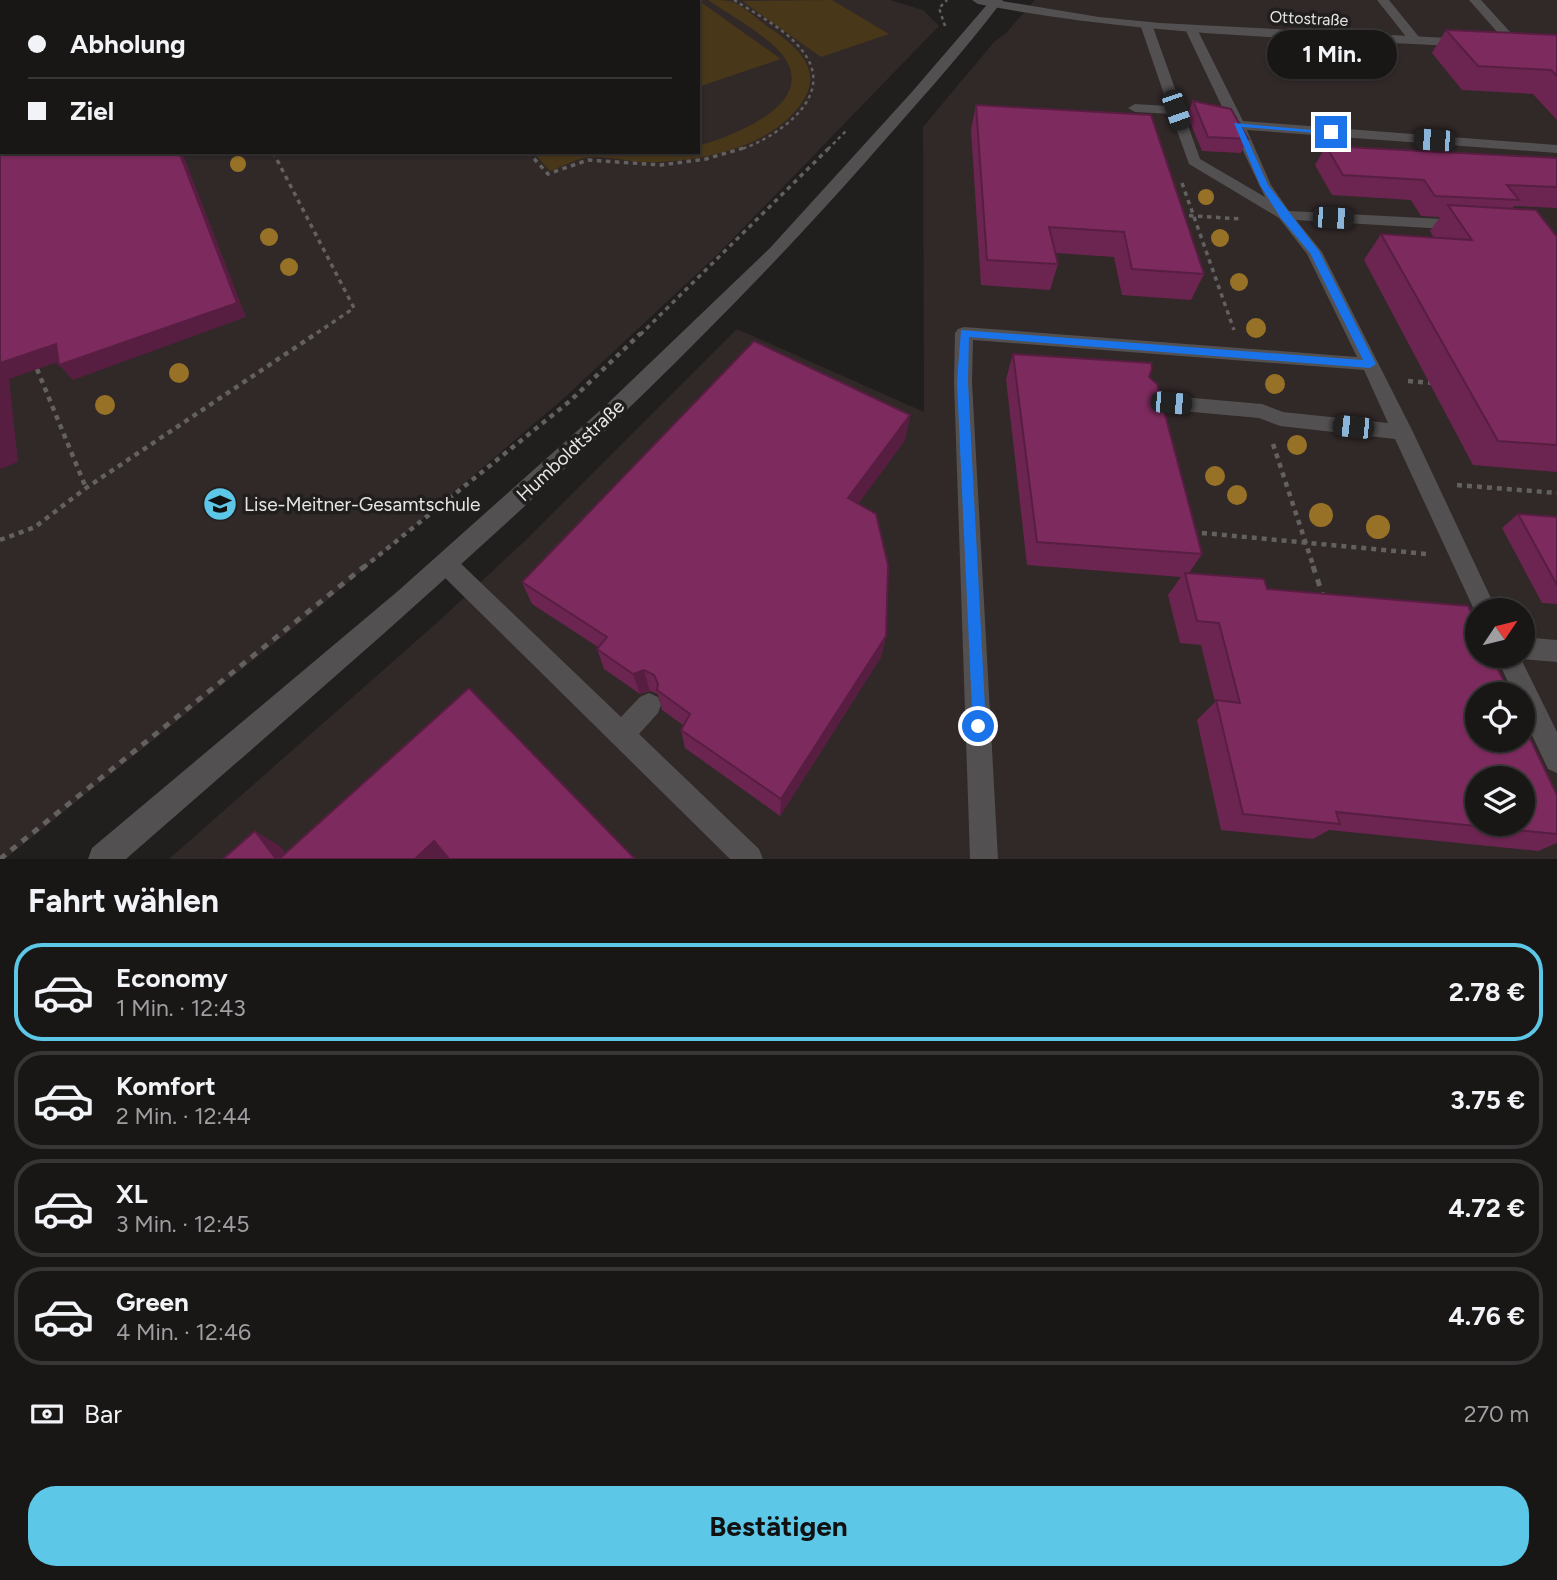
<!DOCTYPE html>
<html lang="de">
<head>
<meta charset="utf-8">
<style>
	:root { --surface:#191616; --page:#262323; --text:#f1f3f6; --muted:#9f9fa1; --line:#373535; --accent:#5cc7e7 }
	body { margin:0; font-family:Figtree,sans-serif; background:var(--page); color:var(--text); height:100vh; display:flex; flex-direction:column; font-size:26px; white-space:nowrap }
	* { box-sizing:border-box; margin:0 }
	p { font-size:23px; color:var(--muted) }
	.icon { flex:none; width:38px; height:38px; fill:none; stroke:currentColor; stroke-width:2; stroke-linecap:round; stroke-linejoin:round }
	.map { position:relative; height:859px; overflow:hidden }
	.sheet { display:flex; flex-direction:column; background:var(--surface); flex:1 }
	.sheet>* { flex:none }
	.guide { position:absolute; left:0px; top:0px; width:700px; height:154px; box-shadow:0 2px 5px #0004,0 0 0 2px var(--line); display:grid; align-content:center; height:154px; padding:0 28px; background:var(--surface) }
	.needle { width:46px; rotate:55deg }
	.buttons { position:absolute; left:1465px; top:598px; display:grid; gap:14px }
	.buttons a { display:grid; place-items:center; width:70px; height:70px; border-radius:50%; background:var(--surface); box-shadow:0 2px 5px #0004,0 0 0 2px var(--line); font-size:35px }
	.end { position:absolute; width:32px; height:32px; margin:-16px; border:9px solid #1a73e8; background:#fff; box-shadow:0 0 0 4px #fff }
	.from { border-radius:50% }
	.bubble { position:absolute; height:49px; border-radius:24px; background:var(--surface); box-shadow:0 2px 5px #0004,0 0 0 2px var(--line); font-size:23px; font-weight:700; line-height:49px; text-align:center }
	.car { position:absolute; width:21px; height:42px; margin:-21px -10px; border-radius:9px; box-shadow:0 0 5px 2px #0007; background:linear-gradient(#222 24%,#8ab4d8 0 40%,#222 0 76%,#8ab4d8 0 86%,#222 0) }
	.guide b { display:flex; align-items:center; gap:24px; height:66px; font-size:26px }
	.guide b+b { border-top:2px solid var(--line) }
	.guide i { width:18px; height:18px; background:var(--text) }
	ul { padding:0; list-style:none }
	li { display:flex; align-items:center; gap:21px; height:98px; margin:0 14px 10px; padding:0 14px; border:4px solid var(--line); border-radius:28px }
	li div { flex:1 }
	li b { display:block; font-size:26px }
	li em { font-style:normal; font-weight:700 }
	li.current { border-color:var(--accent) }
	li>.icon { width:63px; height:63px; stroke-width:1.5 }
	h2 { padding:0 28px; font-size:32px; line-height:84px }
	.pay { display:flex; align-items:center; gap:18px; height:77px; padding:0 28px; font-size:26px }
	.pay p { margin-inline-start:auto }
	.button { display:flex; gap:14px; margin-top:auto; padding:14px 28px }
	.button a { flex:1; height:80px; border-radius:28px; background:var(--accent); color:#111; font-size:28px; font-weight:700; line-height:80px; text-align:center }
	.map>svg:first-child { display:block }
	.built { fill:#312828; fill-rule:evenodd }
	.green { fill:#483719 }
	.lines { fill:none; stroke-linecap:round; stroke-linejoin:round }
	.path-far3 { stroke:#636060; stroke-width:2.5; stroke-dasharray:3.5 3.5; stroke-linecap:butt }
	.path-far2 { stroke:#636060; stroke-width:3.5; stroke-dasharray:4.5 4.5; stroke-linecap:butt }
	.path-far1 { stroke:#636060; stroke-width:4.5; stroke-dasharray:5 5; stroke-linecap:butt }
	.path { stroke:#636060; stroke-width:5; stroke-dasharray:7 7; stroke-linecap:butt }
	.service { fill:#525050; fill-rule:evenodd }
	.minor { fill:#525050; fill-rule:evenodd }
	.tertiary { fill:#525050; fill-rule:evenodd }
	.tree { fill:#977126 }
	.wall { fill:#6c2551 }
	.shaded-wall { fill:#581e42 }
	.building { fill:#7d2b5e; stroke:#581e42; stroke-width:2; fill-rule:evenodd }
	.route { fill:#1a73e8 }
	.labels { text-anchor:middle; stroke-width:7; stroke-linejoin:round; paint-order:stroke }
	.far-street-label { font-size:16px; fill:#e6e4e4; stroke:#211e1e }
	.street-label { font-size:19px; fill:#e6e4e4; stroke:#211e1e }
	.poi-label { font-size:19px; fill:#e6e4e4; stroke:#211e1e; text-anchor:start }
</style>
</head>
<body>
<div class="map">
<svg width="1557" height="859" viewBox="0 0 1557 859">
	<rect width="100%" height="100%" fill="#211e1e"/>
	<path class="built" d="M63,0H890L923,10L939,26L719,253L563,399L316,610L5,859H0V14L2,152H698V2H55Z
		M1035,0H1557V859H169L440,620L529,537L737,329L924,412L923,127L994,42L1006,33ZM1477,611H1522V656H1477ZM1477,695H1522V740H1477ZM1477,779H1522V824H1477Z"/>
	<path class="green" d="M438,0H698L781,59L698,87V2Z
		M708,0C715,0 724,0 730,1C745,6 760,22 774,31C793,44 818,65 808,91C785,144 706,161 654,162C634,163 609,156 590,157C577,158 562,167 550,171L533,152H698V146C734,135 825,102 779,51C760,31 731,16 708,0Z
		M832,0L889,34L821,57L742,1Z"/>
	<g class="lines">
		<path class="path-far3" d="M133,0L136,2
			M390,0L392,2
			M734,0C759,16 790,31 806,56C834,99 776,137 742,149
			M46,2L54,0
			M1,12L2,18
			M945,26L939,8L947,0
			M828,149L846,131"/>
		<path class="path-far2" d="M273,152L354,308L314,335
			M528,152L548,174L588,160L661,165L706,159L747,147
			M1182,183L1234,330
			M1180,215L1241,219
			M640,335L830,147"/>
		<path class="path-far1" d="M37,369L86,488
			M1408,381L1434,383
			M1273,444L1314,568
			M1457,485L1557,493
			M1192,532L1427,554
			M0,540L35,527L86,488L317,333
			M363,568L570,401L641,333"/>
		<path class="path" d="M1313,566L1324,599
			M0,859L365,566"/>
		<path class="service" d="M1377,0H1389L1419,37V43H1411Z
			M1469,0H1481L1521,44V50H1513Z
			M1147,24L1153,27L1200,159L1265,197L1185,29L1187,27L1197,29L1243,121L1557,145V153L1247,130L1271,185L1289,211L1462,220L1470,225L1462,230L1296,220L1322,252L1413,432L1497,611H1477V616L1395,439L1280,426L1259,418L1148,408L1141,406L1139,401L1141,396L1148,394L1262,404L1283,412L1388,423L1364,370L973,340L972,382L998,859H970L954,382L955,333L958,329L964,327L1357,357L1307,254L1279,218L1189,164L1171,114L1135,112L1128,108L1135,104L1168,106L1141,27Z
			M446,555L454,557L621,717L640,697L649,693L658,697L661,705L658,713L639,734L759,849L763,859H730L438,571L435,564L438,557Z
			M1522,637L1557,640V662L1521,659L1557,732V773L1548,769L1522,714V695H1514L1496,656H1522Z"/>
		<path class="minor" d="M972,0H996L1099,17L1160,23L1468,39L1474,43L1468,47C1304,38 1140,36 978,4Z"/>
		<path class="tertiary" d="M991,0H1003C960,57 910,111 863,165C639,418 380,637 126,859H88L92,848L398,591L604,407L770,248L911,93Z"/>
	</g>
	<g class="tree">
		<circle cx="238" cy="164" r="8"/>
		<circle cx="1206" cy="197" r="8"/>
		<circle cx="269" cy="237" r="9"/>
		<circle cx="1220" cy="238" r="9"/>
		<circle cx="289" cy="267" r="9"/>
		<circle cx="1239" cy="282" r="9"/>
		<circle cx="1256" cy="328" r="10"/>
		<circle cx="179" cy="373" r="10"/>
		<circle cx="1275" cy="384" r="10"/>
		<circle cx="105" cy="405" r="10"/>
		<circle cx="1297" cy="445" r="10"/>
		<circle cx="1215" cy="476" r="10"/>
		<circle cx="1237" cy="495" r="10"/>
		<circle cx="1321" cy="515" r="12"/>
		<circle cx="1378" cy="527" r="12"/>
	</g>
	<path class="wall" d="M1446,30L1557,35V120L1533,94L1462,90L1432,53Z
		M1193,101L1248,139L1241,153L1202,151L1187,115Z
		M976,105L1204,274L1191,300L1122,295L1114,257L1056,253L1058,264L1050,290L981,285L971,130Z
		M1326,146L1557,158V208L1514,206L1512,209L1557,237V472L1473,465L1364,260L1381,234L1434,238L1430,231L1440,217L1421,216L1411,200L1332,195L1315,165Z
		M1013,354L1149,377L1202,554L1189,573L1267,589L1557,795V843L1538,851L1329,830L1313,839L1221,830L1197,720L1215,702L1201,645L1180,643L1168,595L1181,577L1027,565L1006,379Z
		M910,415L905,440L858,504L886,636L881,657L780,816L685,748L681,730L683,725L662,710L658,694L650,691L640,694L604,669L597,649L598,647L532,604L522,582Z
		M1518,514L1557,517V604L1542,603L1502,528Z"/>
	<path class="shaded-wall" d="M179,152H182L246,317L73,380L59,365Z
		M56,344L69,358L9,379L18,462L0,469V363Z
		M910,415L905,440L845,522L848,498Z
		M886,636L881,657L780,816L781,799Z
		M644,670L650,691L640,694L633,674Z
		M255,831L280,846L290,859H276Z
		M434,841L450,855L447,859H415Z"/>
	<path class="building" d="M144,0H386L387,2H136Z
		M1446,30L1557,35V76L1551,70L1478,66Z
		M2,95V152H179L237,303L59,365L56,344L0,363V96Z
		M1193,101L1231,109L1248,139L1208,137Z
		M976,105L1151,115L1204,274L1132,269L1124,232L1049,227L1058,264L987,260Z
		M1326,146L1557,158V187L1507,185L1519,200L1435,196L1424,180L1343,175Z
		M1448,205L1536,210L1557,237V445L1498,441L1381,234L1472,240Z
		M754,341L910,415L848,498L876,514L888,565L886,636L781,799L681,730L690,714L657,690L658,684L654,675L644,670L633,674L597,649L607,637L522,582Z
		M1013,354L1151,363L1152,368L1149,377L1157,384L1202,554L1037,542Z
		M0,424L2,448L0,449Z
		M1518,514L1557,517V585Z
		M1185,573L1264,579L1267,589L1468,606L1477,625V656H1492L1510,695H1477V740H1522V722L1557,795V834L1336,812L1340,824L1243,814L1216,700L1240,703L1219,623L1197,621ZM1477,779H1522V824H1477Z
		M469,688L635,859H449L434,841L415,859H279Z
		M255,831L276,859H223Z"/>
	<path class="route" d="M1234,123L1335,132L1331,134L1242,127L1268,185L1319,251L1376,364L1370,368L969,337L968,382L986,726L983,732L978,734L973,732L957,382L961,330L1363,360L1310,253L1280,217L1260,185Z"/>
	<defs>
		<g id="school-disc" transform="scale(1.75)"><circle r="9.5" fill="#5cc7e7" stroke="#211e1e"/><path d="M0-5L7-2L0 1L-7-2ZM-4 1L0 2.5L4 1V4Q0 6-4 4Z" fill="#111"/></g>
	</defs>
	<g fill-rule="evenodd">
		<use href="#school-disc" x="220" y="504"/>
	</g>
	<g class="labels">
		<g class="far-street-label">
			<text transform="translate(1309 18) rotate(3)" y="6">Ottostraße</text>
		</g>
		<g class="street-label">
			<text transform="translate(570 450) rotate(-43)" y="7">Humboldtstraße</text>
		</g>
		<g class="poi-label">
			<text x="244" y="511">Lise-Meitner-Gesamtschule</text>
		</g>
	</g>
</svg>
<div class="buttons">
<a><svg class="needle" viewBox="-14 -14 28 28"><path d="M0-13l5 13h-10z" fill="#e53935"/><path d="M0 13l5-13h-10z" fill="#9f9fa1"/></svg></a>
<a><svg class="icon" aria-label="locate" viewBox="0 0 24 24"><circle cx="12" cy="12" r="6"/><path d="M12 2v4M12 18v4M2 12h4M18 12h4"/></svg></a>
<a><svg class="icon" aria-label="layers" viewBox="0 0 24 24"><path d="M12 4l9 5-9 5-9-5zM3 14l9 5 9-5"/></svg></a>
</div>
<i class="end from" style="left:978px;top:726px"></i>
<i class="end" style="left:1331px;top:132px"></i>
<div class="bubble" style="left:1267px;top:30px;width:130px">1 Min.</div>
<i class="car" style="left:1176px;top:110px;rotate:161deg"></i>
<i class="car" style="left:1434px;top:140px;rotate:274deg"></i>
<i class="car" style="left:1333px;top:218px;rotate:93deg"></i>
<i class="car" style="left:1171px;top:403px;rotate:95deg"></i>
<i class="car" style="left:1353px;top:427px;rotate:276deg"></i>
<div class="guide">
<b><i class="from"></i>Abholung</b>
<b><i></i>Ziel</b>
</div>
</div>
<section class="sheet">
<h2>Fahrt wählen</h2>
<ul>
<li class="current"><svg class="icon" aria-label="car" viewBox="0 0 24 24"><path d="M5 17H2v-5l4-1 3-4h7l3 4 3 1v5h-3M9 17h6M6 11h13"/><circle cx="7" cy="17" r="2"/><circle cx="17" cy="17" r="2"/></svg><div><b>Economy</b><p>1 Min. · 12:43</p></div><em>2.78 €</em></li>
<li><svg class="icon" aria-label="car" viewBox="0 0 24 24"><path d="M5 17H2v-5l4-1 3-4h7l3 4 3 1v5h-3M9 17h6M6 11h13"/><circle cx="7" cy="17" r="2"/><circle cx="17" cy="17" r="2"/></svg><div><b>Komfort</b><p>2 Min. · 12:44</p></div><em>3.75 €</em></li>
<li><svg class="icon" aria-label="car" viewBox="0 0 24 24"><path d="M5 17H2v-5l4-1 3-4h7l3 4 3 1v5h-3M9 17h6M6 11h13"/><circle cx="7" cy="17" r="2"/><circle cx="17" cy="17" r="2"/></svg><div><b>XL</b><p>3 Min. · 12:45</p></div><em>4.72 €</em></li>
<li><svg class="icon" aria-label="car" viewBox="0 0 24 24"><path d="M5 17H2v-5l4-1 3-4h7l3 4 3 1v5h-3M9 17h6M6 11h13"/><circle cx="7" cy="17" r="2"/><circle cx="17" cy="17" r="2"/></svg><div><b>Green</b><p>4 Min. · 12:46</p></div><em>4.76 €</em></li>
</ul>
<div class="pay"><svg class="icon" aria-label="cash" viewBox="0 0 24 24"><path d="M3 7h18v10H3z"/><circle cx="12" cy="12" r="2"/></svg>Bar<p>270 m</p></div>
<div class="button"><a>Bestätigen</a></div>
</section>
</body>
</html>
